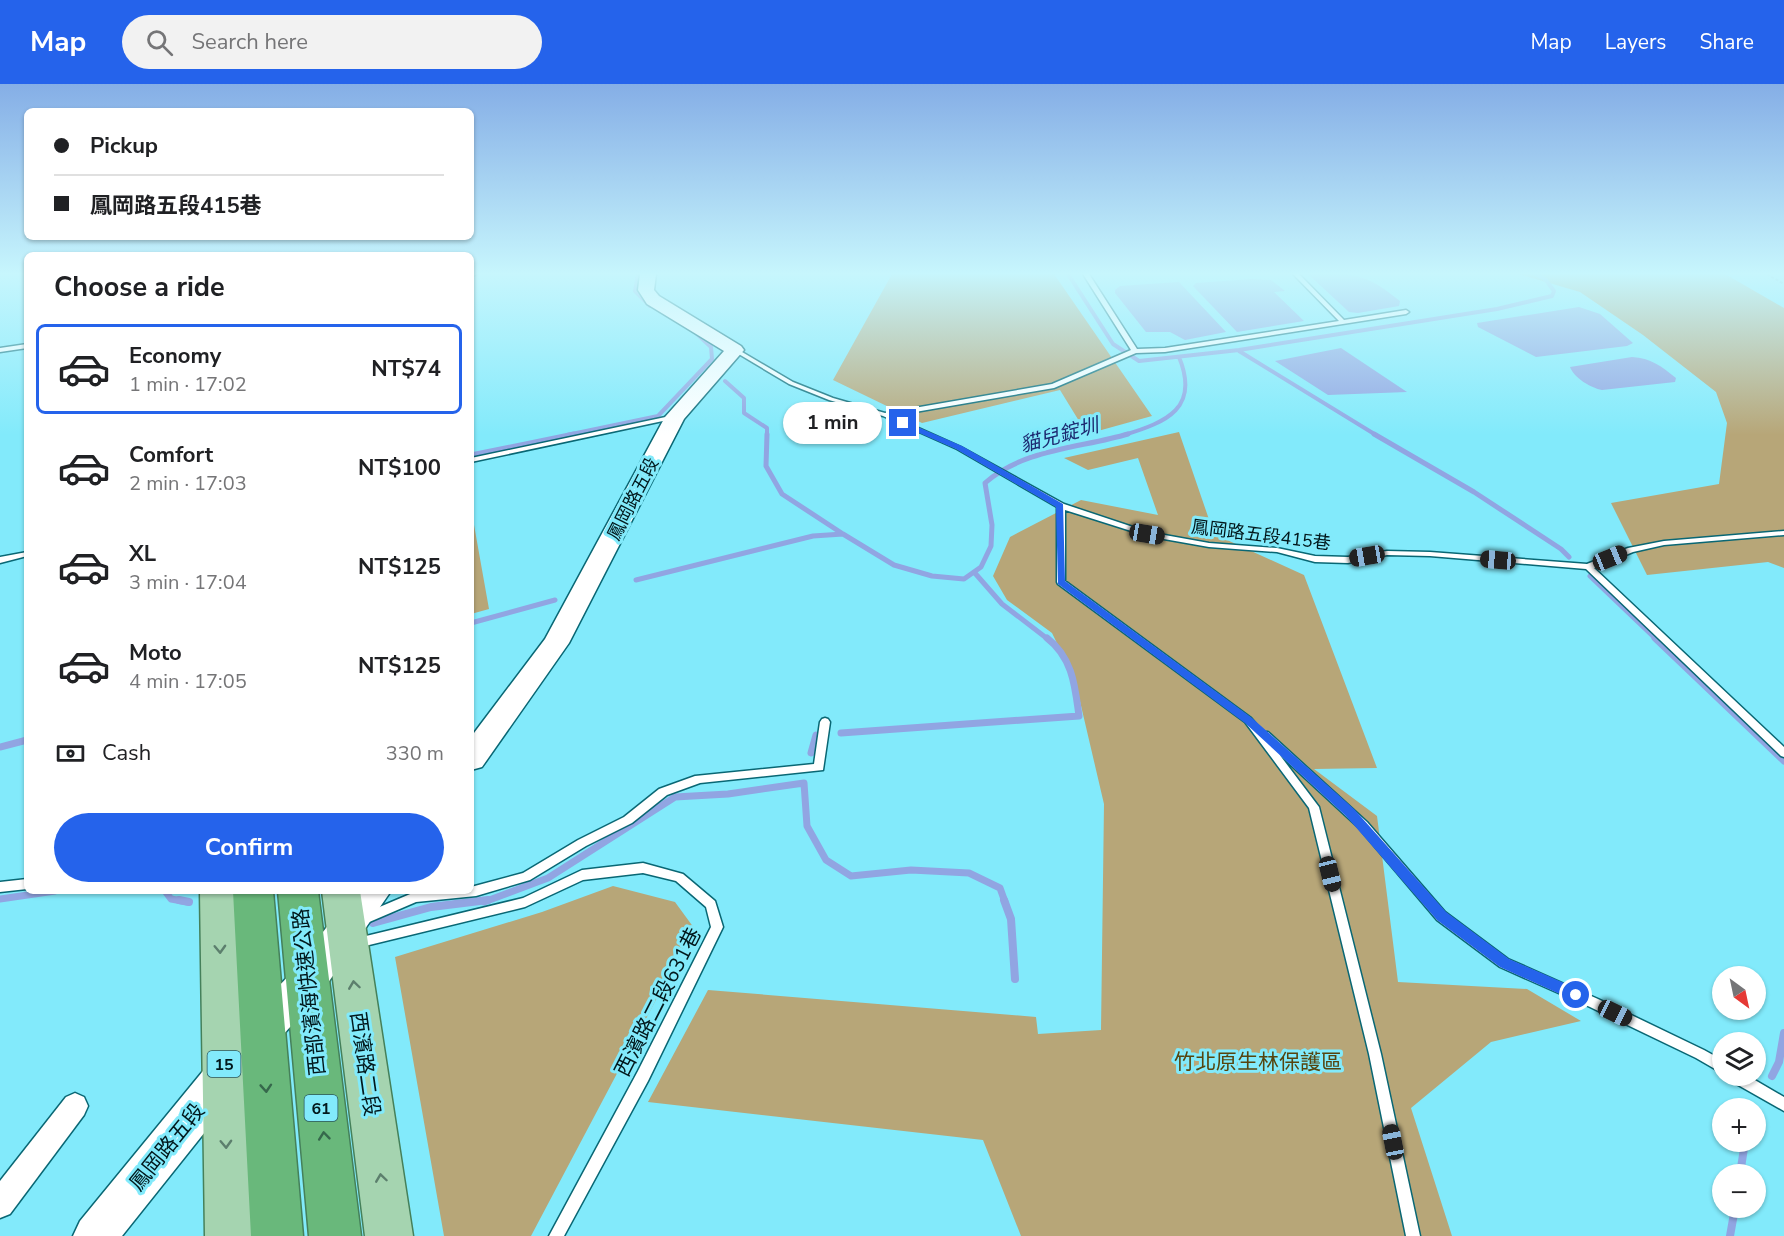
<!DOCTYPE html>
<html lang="en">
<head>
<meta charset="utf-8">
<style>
	:root { --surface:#fff; --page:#f2f2f2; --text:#202124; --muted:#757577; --line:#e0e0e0; --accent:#2563eb }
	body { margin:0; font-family:"Nunito Sans","Noto Sans TC",sans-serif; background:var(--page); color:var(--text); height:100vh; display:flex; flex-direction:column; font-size:22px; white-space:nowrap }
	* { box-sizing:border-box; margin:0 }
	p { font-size:20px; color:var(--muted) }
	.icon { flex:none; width:33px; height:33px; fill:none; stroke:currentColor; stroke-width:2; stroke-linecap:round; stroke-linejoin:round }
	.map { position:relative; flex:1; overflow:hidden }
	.sheet { position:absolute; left:24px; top:168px; width:450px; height:642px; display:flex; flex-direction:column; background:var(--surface); border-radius:9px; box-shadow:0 2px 4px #0004 }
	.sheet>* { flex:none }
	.top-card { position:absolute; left:24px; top:24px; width:450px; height:132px; border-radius:9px; box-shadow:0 2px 4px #0004; display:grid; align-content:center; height:132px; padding:0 30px; background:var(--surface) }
	.needle { width:39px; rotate:147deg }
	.controls { position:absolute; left:1712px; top:882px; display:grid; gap:12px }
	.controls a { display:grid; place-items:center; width:54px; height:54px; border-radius:50%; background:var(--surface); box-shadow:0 2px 4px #0004; font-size:30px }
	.end { position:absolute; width:27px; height:27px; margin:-14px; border:8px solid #2563eb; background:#fff; box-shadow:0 0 0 3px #fff }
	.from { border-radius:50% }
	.bubble { position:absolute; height:42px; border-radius:21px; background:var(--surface); box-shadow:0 2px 4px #0004; font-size:20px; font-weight:700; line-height:42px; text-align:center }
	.car { position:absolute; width:18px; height:36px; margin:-18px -9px; border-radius:8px; box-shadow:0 0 4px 2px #0007; background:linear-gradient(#222 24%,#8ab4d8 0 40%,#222 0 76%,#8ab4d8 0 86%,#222 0) }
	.top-card b { display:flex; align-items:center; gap:21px; height:57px; font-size:22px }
	.top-card b+b { border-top:2px solid var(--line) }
	.top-card i { width:15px; height:15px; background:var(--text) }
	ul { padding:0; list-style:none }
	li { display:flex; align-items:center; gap:18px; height:90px; margin:0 12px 9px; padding:0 18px; border:3px solid transparent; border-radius:9px }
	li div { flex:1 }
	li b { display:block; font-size:22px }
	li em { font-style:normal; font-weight:700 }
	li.current { border-color:var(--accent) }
	li>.icon { width:54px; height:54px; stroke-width:1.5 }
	h2 { padding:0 30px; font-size:27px; line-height:72px }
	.pay { display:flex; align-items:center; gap:15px; height:66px; padding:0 30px; font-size:22px }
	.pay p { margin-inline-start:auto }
	.cta { display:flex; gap:12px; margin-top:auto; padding:12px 30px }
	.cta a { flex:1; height:69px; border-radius:36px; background:var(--accent); color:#fff; font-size:24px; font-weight:700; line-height:69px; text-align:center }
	header { display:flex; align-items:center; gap:36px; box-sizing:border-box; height:84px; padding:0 30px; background:var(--accent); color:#fff }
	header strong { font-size:28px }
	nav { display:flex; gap:33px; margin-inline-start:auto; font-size:21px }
	.search { width:420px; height:54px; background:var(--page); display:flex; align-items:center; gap:15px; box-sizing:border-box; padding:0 21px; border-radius:33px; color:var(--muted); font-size:22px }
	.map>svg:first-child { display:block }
	.green { fill:#b7a678 }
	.water { fill:#91a5e2 }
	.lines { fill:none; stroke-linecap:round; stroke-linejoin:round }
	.stream-far3 { stroke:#91a5e2; stroke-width:4 }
	.stream-far2 { stroke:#91a5e2; stroke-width:5 }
	.stream-far1 { stroke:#91a5e2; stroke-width:7 }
	.stream { stroke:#91a5e2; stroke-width:8 }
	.lane-casing { stroke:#096774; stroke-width:3 }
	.street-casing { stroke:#096774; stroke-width:3 }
	.secondary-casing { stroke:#096774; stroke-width:3 }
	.primary-casing { stroke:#45805a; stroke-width:3 }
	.highway-casing { stroke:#45805a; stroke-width:3 }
	.path { stroke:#59a6b3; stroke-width:2; stroke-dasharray:3 2; stroke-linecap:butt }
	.lane { fill:#fff; fill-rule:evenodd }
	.street { fill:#fff; fill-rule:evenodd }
	.secondary { fill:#fff; fill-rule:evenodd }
	.primary { fill:#a5d4b0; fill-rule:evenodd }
	.highway { fill:#69b87b; fill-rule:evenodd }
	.oneway { stroke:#5c7f6d }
	.oneway2 { stroke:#36684c }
	.route { fill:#2563eb }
	.labels { text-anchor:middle; stroke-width:6; stroke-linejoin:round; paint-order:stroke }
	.shield { fill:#82eafb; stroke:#28575f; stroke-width:1.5 }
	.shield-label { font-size:16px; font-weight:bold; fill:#02181c }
	.street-label { font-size:18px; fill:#02181c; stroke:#82eafb }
	.water-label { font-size:20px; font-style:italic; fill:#1d2b71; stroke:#82eafb }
	.near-street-label { font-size:21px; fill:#02181c; stroke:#82eafb }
	.near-park-label { font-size:21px; fill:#56440e; stroke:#82eafb }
</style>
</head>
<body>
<header>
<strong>Map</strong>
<div class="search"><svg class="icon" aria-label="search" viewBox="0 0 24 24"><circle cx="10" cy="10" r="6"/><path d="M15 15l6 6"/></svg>Search here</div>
<nav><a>Map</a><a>Layers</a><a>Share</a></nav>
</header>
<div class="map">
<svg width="1784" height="1152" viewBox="0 0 1784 1152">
	<rect width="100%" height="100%" fill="#82eafb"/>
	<path class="green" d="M892,190H1054L1152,332L1087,350L1060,306L922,339L833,296Z
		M1519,190H1725L1784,224V484L1768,478L1647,491L1611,419L1719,400L1727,339L1716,308L1643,251L1580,208Z
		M1179,348L1214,450L1304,491L1377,684L1314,685L1377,732L1398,898L1527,905L1581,937L1491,958L1411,1024L1452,1152H1021L983,1056L648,1018L708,906L1036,933L1038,950L1101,946L1104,720L1075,596L1052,549L1007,516L993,492L1010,453L1081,416L1158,431L1138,374L1088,386L1064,374Z
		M471,424L489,525L471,530Z
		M613,802L675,818L694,844L531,1152H444L395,873L542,828Z"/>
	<path class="water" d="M1308,190C1354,190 1363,187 1400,217L1399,222L1358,229L1349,228Z
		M1252,195L1271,196L1285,207L1274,208L1304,237L1237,248L1193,202L1196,199Z
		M1179,198L1226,248L1185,256L1170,248H1146L1115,209V206L1120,202Z
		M1579,223L1600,230L1633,259L1627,262L1536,273L1478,243L1477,239Z
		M1341,264L1407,308L1328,311L1275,277Z
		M1632,273C1651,274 1661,282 1676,294L1675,298L1602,306C1591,304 1574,294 1570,283Z"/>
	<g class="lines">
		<path class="stream-far3" d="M638,190L635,207L650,222
			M1068,190L1113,260L1139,277L1239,266L1497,225L1552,212L1554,207L1546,196L1536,190
			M1239,267L1376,351
			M725,297L744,314V329L767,344V351
			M567,351L658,332L712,275L711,263L697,250
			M1124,351C1167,338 1200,324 1179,273"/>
		<path class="stream-far2" d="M767,350L766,382L782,410L843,450
			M1374,350L1474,408L1561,465L1569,473
			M471,371L574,350
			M974,488L1002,520L1049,556
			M1590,492L1657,556
			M636,496L813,452L843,450L894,481L932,492L964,495L981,483L991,462L992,441L985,399C1023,365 1081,364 1128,350
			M471,539L555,516"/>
		<path class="stream-far1" d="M1655,554L1784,677
			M841,649L1079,632C1075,603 1073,574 1047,554
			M0,663L27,656
			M811,669L816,651
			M165,807L171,815L188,818
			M0,815L55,807
			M484,818L548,794L675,713L728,710L804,699L807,742L826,776L851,792L911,786L969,789L1000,804L1005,818"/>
		<path class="stream" d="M179,816L189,818
			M1004,816L1011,835L1015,895
			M373,839L431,823L488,816
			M1772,992L1779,978L1784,949
			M1740,1090L1745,1058
			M1730,1152L1735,1124"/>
		<g class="lane-casing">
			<path id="lane" d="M471,190H477L471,193Z
				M1083,190H1089L1137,265L1165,264L1339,237L1293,190H1299L1344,236L1406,226L1409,228L1406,230L1165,268L1136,269L1054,304L892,332L961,363L1064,420L1148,448L1209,459L1277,464L1315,472L1348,473L1387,467L1430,468L1587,480L1628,464L1664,457L1784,447V451L1664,461L1633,468L1594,484L1784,663V673L1781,672L1586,485L1430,472L1387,471L1348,479L1315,478L1277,468L1209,463L1147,452L1065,426V497L1251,634L1263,648H1268L1367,738L1445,828L1508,875L1598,915L1704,966L1722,976V989L1696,974L1590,923L1500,883L1437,836L1359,744L1279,670L1319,723L1381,970L1420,1152H1406L1369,970L1309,724L1245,638L1058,500L1057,498V423L957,365L883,332L829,316L789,300L732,266L737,265L793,298L833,314L885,329L1052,300L1131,266Z
				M27,260V264L0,268V264Z
				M675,331L678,333L677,334L471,378V374Z
				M27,468V472L0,479V473Z
				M825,634L828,635L830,638L823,686L700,699L667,711L632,739L586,762L530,796L476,812L416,818L367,839L363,838L361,834L363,830L415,808L471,807V803L523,789L578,756L624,733L659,705L695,692L814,680L820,638L822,635Z
				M643,779L683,790L715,817L723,843L648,997L564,1152H549L638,987L711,843L706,823L676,797L643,789L583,796L525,823L365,862L354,857L352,853L354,849L358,848L366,852L523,814L582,786Z
				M27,795V805L0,808V798Z
				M1730,992H1748L1784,1013V1027L1731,997Z"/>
		</g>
		<g class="street-casing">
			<path id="street" d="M75,1009L84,1013L88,1022L84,1031L10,1130L0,1134V1097L66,1013Z"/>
		</g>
		<g class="secondary-casing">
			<path id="secondary" d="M640,190H656L654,206L659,212L741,262L744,266L684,335L569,559L482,683L471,686V653L545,555L665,333L724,267L647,220L638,206Z
				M354,807H391L321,909L271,964L258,969L245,964L239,951L245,938L295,885Z
				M226,971L240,976L245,990L240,1004L122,1152H73L80,1137L212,976Z"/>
		</g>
		<g class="primary-casing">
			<path id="primary" d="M200,807H238L253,1152H205Z
				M322,807H360L413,1152H365Z"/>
		</g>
		<g class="highway-casing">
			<path id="highway" d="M233,807H273L303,1152H251Z
				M278,807H318L361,1152H309Z"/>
		</g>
		<path class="path" d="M1767,190L1784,200"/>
		<use href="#lane" class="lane"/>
		<use href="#street" class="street"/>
		<use href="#secondary" class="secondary"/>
		<use href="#primary" class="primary"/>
		<use href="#highway" class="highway"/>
	</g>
	<defs><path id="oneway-chevron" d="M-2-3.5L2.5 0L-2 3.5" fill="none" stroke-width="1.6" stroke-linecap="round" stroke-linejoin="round" transform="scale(1.5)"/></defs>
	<g class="oneway">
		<use href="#oneway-chevron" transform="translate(220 865) rotate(88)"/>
		<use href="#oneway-chevron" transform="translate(354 901) rotate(-98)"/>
		<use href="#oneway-chevron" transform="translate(226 1060) rotate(88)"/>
		<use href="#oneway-chevron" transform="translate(381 1094) rotate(-98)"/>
	</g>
	<g class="oneway2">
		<use href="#oneway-chevron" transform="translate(266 1004) rotate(86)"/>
		<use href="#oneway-chevron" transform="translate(324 1052) rotate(-96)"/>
	</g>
	<linearGradient id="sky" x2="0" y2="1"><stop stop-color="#85aee6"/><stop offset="0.54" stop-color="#c7f6fd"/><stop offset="1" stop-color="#c7f6fd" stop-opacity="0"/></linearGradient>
	<rect width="1784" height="351" fill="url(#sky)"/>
	<path class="route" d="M901,338H906L962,362L1063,420L1065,497L1252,634L1354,725L1446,828L1509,875L1580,906L1582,911L1580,915L1576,917L1571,915L1500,883L1437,836L1346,732L1245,639L1058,500L1056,423L956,365L901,341Z"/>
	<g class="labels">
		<g class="shield">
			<rect x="207.5" y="967" width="33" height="26" rx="4.5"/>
			<rect x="304.5" y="1011" width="33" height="26" rx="4.5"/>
		</g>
		<g class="shield-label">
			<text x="224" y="986">15</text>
			<text x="321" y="1030">61</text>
		</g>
		<g class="street-label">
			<text transform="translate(633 415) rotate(-63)" y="6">鳳岡路五段</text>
			<text transform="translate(1261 451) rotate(7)" y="6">鳳岡路五段415巷</text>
		</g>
		<g class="water-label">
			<text transform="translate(1059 351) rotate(-15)" y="7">貓兒錠圳</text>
		</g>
		<g class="near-street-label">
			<text transform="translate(309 908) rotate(-96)" y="7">西部濱海快速公路</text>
			<text transform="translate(658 918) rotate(-63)" y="7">西濱路二段631巷</text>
			<text transform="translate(365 980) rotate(82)" y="7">西濱路二段</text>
			<text transform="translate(167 1063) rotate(-51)" y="7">鳳岡路五段</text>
		</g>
		<g class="near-park-label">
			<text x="1258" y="985">竹北原生林保護區</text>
		</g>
	</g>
</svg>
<div class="controls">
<a><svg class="needle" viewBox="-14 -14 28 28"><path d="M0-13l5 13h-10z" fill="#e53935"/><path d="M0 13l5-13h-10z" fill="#757577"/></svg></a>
<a><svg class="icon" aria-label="layers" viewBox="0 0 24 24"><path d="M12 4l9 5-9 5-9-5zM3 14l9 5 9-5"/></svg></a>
<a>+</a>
<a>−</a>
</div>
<i class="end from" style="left:1576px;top:911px"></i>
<i class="end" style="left:903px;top:339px"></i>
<div class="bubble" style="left:783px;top:318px;width:99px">1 min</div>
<i class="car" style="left:1147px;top:450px;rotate:100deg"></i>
<i class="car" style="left:1367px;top:472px;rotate:260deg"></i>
<i class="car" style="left:1610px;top:474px;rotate:68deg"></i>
<i class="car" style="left:1498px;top:476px;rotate:275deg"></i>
<i class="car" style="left:1330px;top:790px;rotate:166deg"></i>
<i class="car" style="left:1615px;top:929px;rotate:116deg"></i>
<i class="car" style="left:1393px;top:1058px;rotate:349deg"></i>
<div class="top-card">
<b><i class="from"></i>Pickup</b>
<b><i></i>鳳岡路五段415巷</b>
</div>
<section class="sheet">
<h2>Choose a ride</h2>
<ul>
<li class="current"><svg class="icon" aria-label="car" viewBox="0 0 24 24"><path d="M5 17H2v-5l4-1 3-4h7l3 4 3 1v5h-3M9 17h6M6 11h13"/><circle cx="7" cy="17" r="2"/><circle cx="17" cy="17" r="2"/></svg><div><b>Economy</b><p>1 min · 17:02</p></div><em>NT$74</em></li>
<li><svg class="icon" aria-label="car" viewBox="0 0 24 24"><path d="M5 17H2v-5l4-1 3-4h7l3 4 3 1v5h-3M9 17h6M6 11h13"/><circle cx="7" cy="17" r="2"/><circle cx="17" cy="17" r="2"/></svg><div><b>Comfort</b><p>2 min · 17:03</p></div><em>NT$100</em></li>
<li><svg class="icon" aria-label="car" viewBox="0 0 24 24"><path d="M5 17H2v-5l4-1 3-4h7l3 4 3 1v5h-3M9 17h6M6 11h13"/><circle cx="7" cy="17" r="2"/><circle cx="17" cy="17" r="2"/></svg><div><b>XL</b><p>3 min · 17:04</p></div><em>NT$125</em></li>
<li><svg class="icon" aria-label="car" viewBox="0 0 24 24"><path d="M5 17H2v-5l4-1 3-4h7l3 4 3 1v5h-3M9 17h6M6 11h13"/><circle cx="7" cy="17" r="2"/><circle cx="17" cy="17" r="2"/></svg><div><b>Moto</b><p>4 min · 17:05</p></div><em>NT$125</em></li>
</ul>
<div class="pay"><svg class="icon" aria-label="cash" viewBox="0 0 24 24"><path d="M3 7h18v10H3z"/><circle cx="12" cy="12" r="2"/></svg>Cash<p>330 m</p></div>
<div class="cta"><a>Confirm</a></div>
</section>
</div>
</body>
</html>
